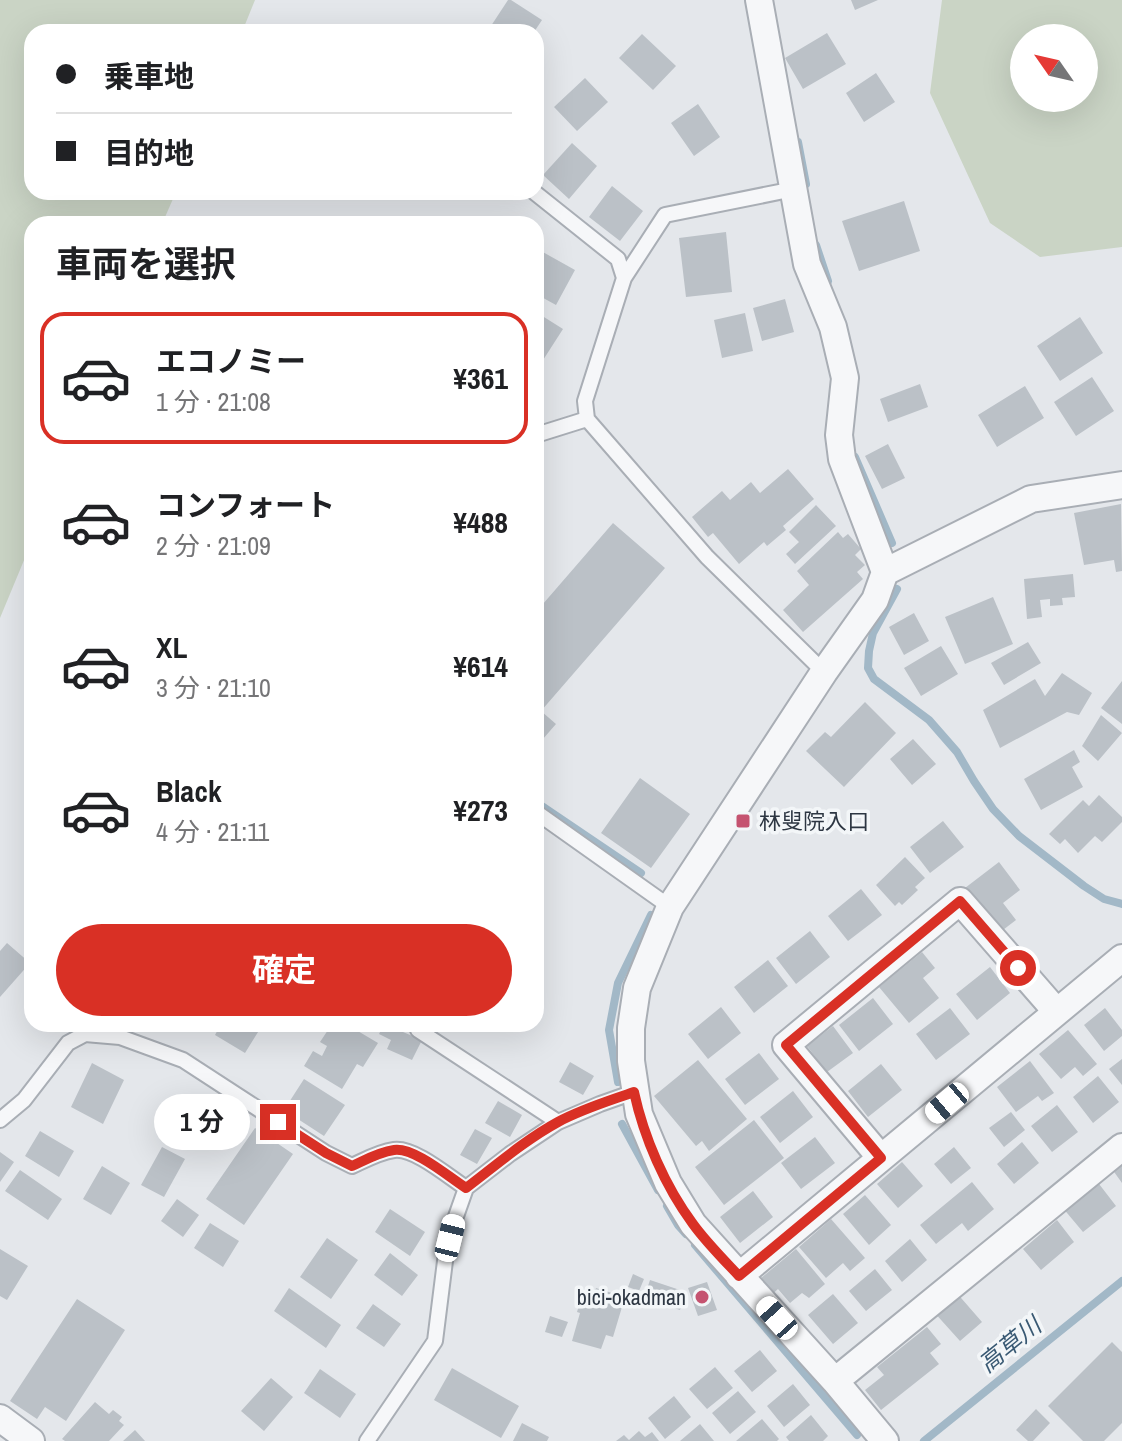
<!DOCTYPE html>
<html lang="ja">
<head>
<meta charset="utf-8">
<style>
	:root { --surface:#fff; --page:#f2f2f2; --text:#202124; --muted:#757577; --line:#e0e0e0; --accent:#d93025 }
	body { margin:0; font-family:"Archivo Narrow","Noto Sans JP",sans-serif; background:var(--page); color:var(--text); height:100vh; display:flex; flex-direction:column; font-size:30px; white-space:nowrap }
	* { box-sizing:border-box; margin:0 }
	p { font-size:26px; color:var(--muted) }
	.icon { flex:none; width:44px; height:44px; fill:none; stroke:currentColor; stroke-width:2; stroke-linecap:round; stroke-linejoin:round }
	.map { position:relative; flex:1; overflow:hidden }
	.drawer { position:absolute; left:24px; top:216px; width:520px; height:816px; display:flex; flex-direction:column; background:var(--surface); border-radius:24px; box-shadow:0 8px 32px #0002 }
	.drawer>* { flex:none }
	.banner { position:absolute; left:24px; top:24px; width:520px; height:176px; border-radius:24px; box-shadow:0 8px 32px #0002; display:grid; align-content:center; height:176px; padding:0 32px; background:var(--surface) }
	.needle { width:52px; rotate:304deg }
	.buttons { position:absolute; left:1010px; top:24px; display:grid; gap:16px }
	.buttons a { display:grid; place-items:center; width:88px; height:88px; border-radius:50%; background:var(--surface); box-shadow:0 8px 32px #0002; font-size:40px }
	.end { position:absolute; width:36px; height:36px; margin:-18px; border:10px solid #d93025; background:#fff; box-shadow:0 0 0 4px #fff }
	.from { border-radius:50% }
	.bubble { position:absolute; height:56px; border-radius:28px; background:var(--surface); box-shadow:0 8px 32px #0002; font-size:26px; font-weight:700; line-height:56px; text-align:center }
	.car { position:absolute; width:24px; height:48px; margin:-24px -12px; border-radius:10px; box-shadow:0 0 6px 2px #0007; background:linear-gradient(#fff 24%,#345 0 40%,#fff 0 76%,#345 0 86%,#fff 0) }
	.banner b { display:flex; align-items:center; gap:28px; height:76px; font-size:30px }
	.banner b+b { border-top:2px solid var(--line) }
	.banner i { width:20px; height:20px; background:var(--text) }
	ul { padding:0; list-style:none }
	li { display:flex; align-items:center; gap:24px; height:132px; margin:0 16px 12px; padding:0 16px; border:4px solid transparent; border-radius:24px }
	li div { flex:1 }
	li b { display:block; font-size:30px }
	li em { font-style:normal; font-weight:700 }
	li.selected { border-color:var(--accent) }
	li>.icon { width:72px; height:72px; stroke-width:1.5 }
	h2 { padding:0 32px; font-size:36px; line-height:96px }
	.primary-button { display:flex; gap:16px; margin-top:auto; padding:16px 32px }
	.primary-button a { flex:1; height:92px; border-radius:48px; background:var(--accent); color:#fff; font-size:32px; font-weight:700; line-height:92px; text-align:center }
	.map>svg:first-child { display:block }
	.green { fill:#cad4c5; fill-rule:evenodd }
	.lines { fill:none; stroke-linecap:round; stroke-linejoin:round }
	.stream { stroke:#a2b8c7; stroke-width:8 }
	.building { fill:#bbc1c7 }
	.lane-casing { stroke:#a9aeb5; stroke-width:18 }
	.street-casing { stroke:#a9aeb5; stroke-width:30 }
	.lane { stroke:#f6f7f9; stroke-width:14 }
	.street { stroke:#f6f7f9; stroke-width:26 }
	.route { stroke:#d93025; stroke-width:10 }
	.poi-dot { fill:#c55370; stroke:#f3f6f8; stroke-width:3 }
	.labels { text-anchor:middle; stroke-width:7; stroke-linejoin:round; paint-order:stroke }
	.poi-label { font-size:22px; fill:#2d3642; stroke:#f3f6f8; text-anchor:start }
	.water-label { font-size:24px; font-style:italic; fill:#395973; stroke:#f3f6f8 }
</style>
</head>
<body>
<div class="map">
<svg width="1122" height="1441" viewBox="0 0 1122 1441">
	<rect width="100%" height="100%" fill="#e4e7eb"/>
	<path class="green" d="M0,0H255L242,32H32V192H176L162,224H32V541L0,618Z
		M942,0H1122V247L1040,257L990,223L930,93ZM1024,38H1084V98H1024Z"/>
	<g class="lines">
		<path class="stream" d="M798,142L806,184
			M816,245L828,281
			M855,457L892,543
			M897,589L873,633L869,651L868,668L874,679L929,720L957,752L974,781L993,809L1019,836L1084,886L1104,899L1122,904
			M536,802L641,873
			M618,1082L609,1030L618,983L651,915
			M622,1124L658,1190
			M667,1206L678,1225L686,1234
			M695,1245L857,1435
			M924,1441L1122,1281"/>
	</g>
	<path class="building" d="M508,0H511L542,20L534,32H487Z
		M851,0H878L855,10Z
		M827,33L846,64L803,89L785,58Z
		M642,34L676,66L653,90L619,58Z
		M876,73L895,102L864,122L846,93Z
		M585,78L608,102L577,131L554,107Z
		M698,104L720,137L694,156L671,123Z
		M572,143L597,166L569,199L543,175Z
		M612,186L643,211L620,241L589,217Z
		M904,201L920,251L859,271L842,221Z
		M726,232L732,292L686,297L679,238Z
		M541,251L575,270L556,305L536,294V261Z
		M785,299L794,332L762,341L753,308Z
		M536,312L563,329L536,371Z
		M745,313L753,351L722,358L714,320Z
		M1080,317L1103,353L1060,381L1037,346Z
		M1092,377L1114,411L1076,436L1054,402Z
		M920,384L928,407L888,422L880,399Z
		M1025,386L1044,418L997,447L978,415Z
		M888,444L905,478L882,489L865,456Z
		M788,469L814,499L783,526L786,530L767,546L764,542L739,564L713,533L708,537L692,517L722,491L730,500L751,482L760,493Z
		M1121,504L1122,571L1116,572L1114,560L1084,565L1074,513Z
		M816,505L836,526L795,564L786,554L799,542L789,532Z
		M613,523L665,568L541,711L556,724L536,747V612Z
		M838,532L843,538L848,534L861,549L855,555L865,565L857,572L863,579L803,632L783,610L809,585L797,571Z
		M1073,574L1075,597L1062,598L1063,605L1050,606V599L1040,600L1042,617L1027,619L1024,579Z
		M993,597L1013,644L965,664L945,617Z
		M914,613L929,641L904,655L889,627Z
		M1028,642L1041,663L1004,685L991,663Z
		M941,646L958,674L921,696L904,668Z
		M1062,673L1092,693L1079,715L1067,712L1000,748L983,710L1035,679L1045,696Z
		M1122,681V724L1101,708Z
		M865,702L896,733L844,787L806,751L825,732L831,737Z
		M1101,715L1122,733L1098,761L1082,746Z
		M913,739L936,764L912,785L890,759Z
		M1074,750L1080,762L1072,767L1083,787L1041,810L1024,779Z
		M640,778L690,814L651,868L601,833Z
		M1099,795L1122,817V822L1102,842L1095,836L1078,853L1065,839L1060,844L1049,834L1083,800L1089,806Z
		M943,821L964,847L930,873L910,847Z
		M905,857L925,878L915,887L918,890L902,905L899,902L895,906L876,885Z
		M999,862L1020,890L1003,903L1016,920L999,933L965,888Z
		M861,889L882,915L848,941L828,916Z
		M810,931L830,957L796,984L776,958Z
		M7,943L30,963L0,997V951Z
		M922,952L935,968L923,978L939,998L909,1023L879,987Z
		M768,960L788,986L754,1013L734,987Z
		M990,967L1010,993L977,1020L956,994Z
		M873,998L893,1024L859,1051L839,1025Z
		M721,1007L741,1033L708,1059L688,1034Z
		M950,1008L970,1034L936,1060L916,1034Z
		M1105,1008L1122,1030V1036L1104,1051L1084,1025Z
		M221,1024H263L245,1053L215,1035Z
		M332,1024H346L378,1043L363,1067L357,1064L342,1089L304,1066L313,1051L322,1056L327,1046L320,1042Z
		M384,1024L422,1040L412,1060L387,1049L391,1040L379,1034Z
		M833,1026L853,1053L827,1072L807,1046Z
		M1068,1030L1097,1064L1083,1076L1075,1067L1061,1079L1039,1054Z
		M759,1053L779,1079L745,1105L725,1079Z
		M1122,1059V1085L1109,1069Z
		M698,1060L747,1119L709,1151L702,1141L696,1146L654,1096Z
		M1030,1061L1054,1093L1042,1101L1038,1096L1016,1112L997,1087Z
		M570,1062L594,1076L583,1095L559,1082Z
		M92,1063L124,1080L103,1124L71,1107Z
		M881,1064L902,1090L868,1117L848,1091Z
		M1098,1076L1119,1102L1093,1123L1073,1097Z
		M304,1079L345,1105L324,1136L284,1110Z
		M793,1091L813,1117L780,1143L760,1117Z
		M498,1101L522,1115L510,1137L485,1123Z
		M1057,1105L1078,1132L1052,1152L1031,1126Z
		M1011,1112L1025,1130L1004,1147L989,1128Z
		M754,1120L784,1158L724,1205L695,1167Z
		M255,1128L293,1154L244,1225L206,1199Z
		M475,1129L492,1138L477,1164L460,1155Z
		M40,1131L74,1151L59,1177L25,1156Z
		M815,1137L835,1163L801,1189L781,1163Z
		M1022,1142L1039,1163L1014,1184L997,1164Z
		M162,1147L185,1159L164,1197L141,1185Z
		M954,1147L971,1168L951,1184L934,1164Z
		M0,1152L14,1162L0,1182Z
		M1122,1161V1183L1112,1169Z
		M902,1162L923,1186L898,1208L877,1184Z
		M102,1166L130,1183L111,1215L83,1199Z
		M20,1170L62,1199L48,1220L5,1191Z
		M1096,1180L1116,1206L1083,1232L1062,1207Z
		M972,1182L994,1209L968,1231L962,1223L936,1244L920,1225Z
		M753,1191L773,1217L740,1243L720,1217Z
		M865,1195L891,1225L869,1245L843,1214Z
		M177,1199L199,1215L183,1237L161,1221Z
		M390,1209L425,1232L410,1256L375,1232Z
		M831,1219L865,1258L850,1271L843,1263L826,1278L799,1247Z
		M1057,1220L1074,1242L1041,1270L1023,1249Z
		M210,1223L239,1241L223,1267L194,1248Z
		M327,1238L358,1260L331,1299L300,1277Z
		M910,1239L927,1260L902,1282L885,1261Z
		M0,1249L28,1266L7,1300L0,1296Z
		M796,1249L825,1284L809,1298L802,1293L790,1303L778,1289L768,1298L755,1283Z
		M390,1253L418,1275L402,1296L374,1275Z
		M875,1269L892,1290L866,1311L849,1291Z
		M633,1274L644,1279L639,1291L628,1287Z
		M650,1280L686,1292L680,1310L644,1298Z
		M707,1282L717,1310L698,1316L688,1288Z
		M289,1288L341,1325L326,1348L274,1311Z
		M596,1288L625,1297L613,1337L606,1335L601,1349L572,1341L580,1313L577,1312L581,1299L591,1302Z
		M955,1291L982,1322L960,1341L933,1311Z
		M833,1294L858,1323L833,1344L808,1315Z
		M77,1299L125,1330L66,1421L45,1407L37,1419L10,1401Z
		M373,1304L401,1324L384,1347L356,1328Z
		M550,1316L568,1322L562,1337L545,1332Z
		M927,1327L941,1344L930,1353L939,1364L881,1410L865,1390L884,1375L877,1367Z
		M1112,1342L1122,1352V1423L1104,1441H1083L1048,1406Z
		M760,1350L777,1371L752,1392L734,1371Z
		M715,1367L733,1388L707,1409L689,1389Z
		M452,1368L519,1406L501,1438L434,1400Z
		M320,1369L356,1394L340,1418L304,1393Z
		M271,1378L293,1397L264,1431L241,1411Z
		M793,1384L810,1405L784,1427L767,1406Z
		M738,1391L756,1412L730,1434L712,1413Z
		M674,1396L691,1417L665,1439L648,1418Z
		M95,1402L109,1414L113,1410L122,1417L119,1421L124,1425L109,1441H65L62,1439Z
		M1036,1409L1050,1423L1033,1441H1028L1016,1430Z
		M811,1415L828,1436L823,1441H789L786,1437Z
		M762,1419L779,1439L777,1441H736Z
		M522,1423L549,1437L547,1441H513Z
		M700,1424L714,1441H680Z
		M135,1430L145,1441H123Z
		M639,1431L645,1437L652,1432L659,1441H616L624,1435L629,1440Z"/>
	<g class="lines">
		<g class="lane-casing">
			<path id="lane" d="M534,192L618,259L624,278L585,401L587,419L707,557L824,672
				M624,278L665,215L794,189
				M536,435L587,419
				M536,812L670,907
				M416,1024L418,1030L558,1122
				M0,1120L24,1100L68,1043L85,1034L120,1037L183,1060L326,1153L352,1166C365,1160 379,1152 394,1150C414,1147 449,1177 466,1188
				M367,1441L435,1341L446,1253L454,1222L466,1188L510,1154L558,1122L600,1104L634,1092"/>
		</g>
		<g class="street-casing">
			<path id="street" d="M759,0L807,264L833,327L845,378L839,435L842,459L885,572L875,600L824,672L670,907L637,988L631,1028V1061L639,1114L668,1183L693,1224L835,1381L885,1441
				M885,572L1031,499L1122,485
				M881,1158L786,1045L960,901L1057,1012
				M739,1276L1122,958
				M835,1381L1122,1147
				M0,1418L31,1441"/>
		</g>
		<use href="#lane" class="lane"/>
		<use href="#street" class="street"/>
	</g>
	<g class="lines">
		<path class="route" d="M278,1122L326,1153L352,1166C365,1160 379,1152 394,1150C414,1147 449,1177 466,1188C495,1166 525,1140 558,1122C582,1109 609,1101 634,1092C644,1138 665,1186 693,1224C706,1242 723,1259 739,1276L881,1158L786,1045L960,901L1018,968"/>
	</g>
	<g class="poi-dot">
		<rect x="735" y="813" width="16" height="16" rx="4"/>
		<circle cx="702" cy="1297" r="8"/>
	</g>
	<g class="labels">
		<g class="poi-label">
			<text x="759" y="829">林叟院入口</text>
			<text x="686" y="1305" text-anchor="end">bici-okadman</text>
		</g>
		<g class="water-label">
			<text transform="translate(1010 1345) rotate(-39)" y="8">高草川</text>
		</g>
	</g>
</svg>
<div class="buttons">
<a><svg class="needle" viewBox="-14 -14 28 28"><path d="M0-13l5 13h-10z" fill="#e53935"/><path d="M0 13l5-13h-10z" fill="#757577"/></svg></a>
</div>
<i class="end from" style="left:1018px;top:968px"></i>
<i class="end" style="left:278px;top:1122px"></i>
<div class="bubble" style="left:154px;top:1094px;width:96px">1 分</div>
<i class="car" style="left:947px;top:1103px;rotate:230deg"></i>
<i class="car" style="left:450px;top:1238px;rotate:14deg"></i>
<i class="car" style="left:777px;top:1318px;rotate:318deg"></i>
<div class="banner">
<b><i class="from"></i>乗車地</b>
<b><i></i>目的地</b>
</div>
<section class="drawer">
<h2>車両を選択</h2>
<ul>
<li class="selected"><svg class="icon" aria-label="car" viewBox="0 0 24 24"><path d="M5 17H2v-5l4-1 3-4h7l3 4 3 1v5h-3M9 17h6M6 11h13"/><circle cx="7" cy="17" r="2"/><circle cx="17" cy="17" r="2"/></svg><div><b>エコノミー</b><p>1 分 · 21:08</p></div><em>¥361</em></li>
<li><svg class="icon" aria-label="car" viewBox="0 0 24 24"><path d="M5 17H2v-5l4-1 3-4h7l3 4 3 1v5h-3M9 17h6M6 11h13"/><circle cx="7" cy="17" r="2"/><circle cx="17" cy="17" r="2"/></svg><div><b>コンフォート</b><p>2 分 · 21:09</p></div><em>¥488</em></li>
<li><svg class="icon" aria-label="car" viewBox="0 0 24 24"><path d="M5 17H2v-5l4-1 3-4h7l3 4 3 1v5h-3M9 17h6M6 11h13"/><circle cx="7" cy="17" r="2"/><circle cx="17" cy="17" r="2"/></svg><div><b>XL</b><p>3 分 · 21:10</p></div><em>¥614</em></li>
<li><svg class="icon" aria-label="car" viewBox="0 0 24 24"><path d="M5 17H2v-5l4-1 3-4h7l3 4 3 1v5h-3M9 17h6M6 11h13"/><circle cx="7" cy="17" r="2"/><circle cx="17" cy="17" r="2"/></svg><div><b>Black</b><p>4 分 · 21:11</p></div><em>¥273</em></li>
</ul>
<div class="primary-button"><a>確定</a></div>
</section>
</div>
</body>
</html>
